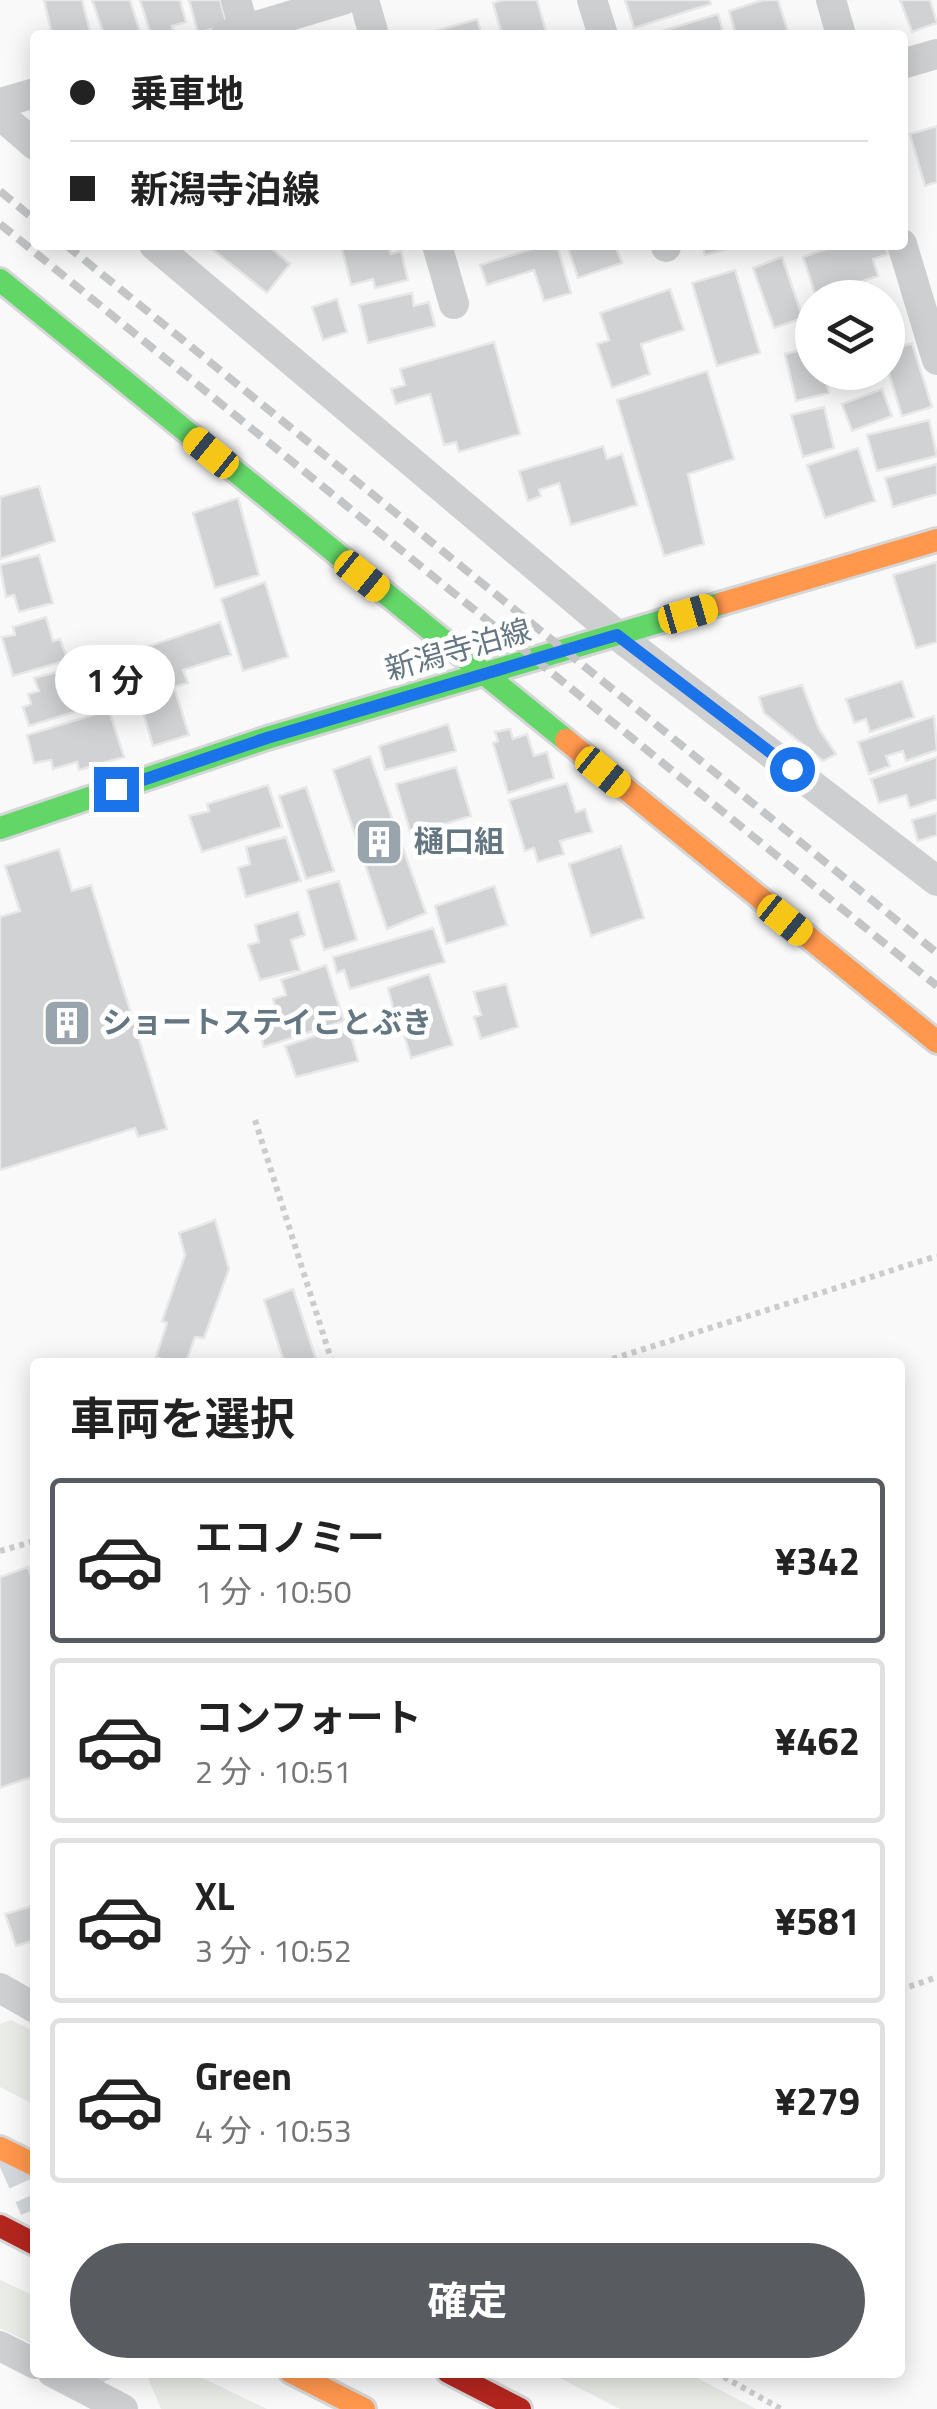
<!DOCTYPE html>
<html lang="ja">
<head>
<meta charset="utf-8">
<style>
	:root { --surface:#fff; --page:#f6f6f6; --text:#222; --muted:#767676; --line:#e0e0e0; --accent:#585c60 }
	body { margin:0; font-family:"Titillium Web","Noto Sans JP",sans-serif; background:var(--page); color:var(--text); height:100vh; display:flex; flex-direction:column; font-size:38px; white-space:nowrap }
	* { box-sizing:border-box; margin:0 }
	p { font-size:32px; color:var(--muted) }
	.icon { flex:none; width:55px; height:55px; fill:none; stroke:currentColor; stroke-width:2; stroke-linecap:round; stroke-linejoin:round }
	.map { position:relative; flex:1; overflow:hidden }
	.drawer { position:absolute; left:30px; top:1358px; width:875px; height:1020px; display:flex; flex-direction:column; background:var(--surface); border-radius:10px; box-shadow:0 5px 25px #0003 }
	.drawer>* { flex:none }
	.banner { position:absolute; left:30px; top:30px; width:878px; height:220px; border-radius:10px; box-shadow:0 5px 25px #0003; display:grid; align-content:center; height:220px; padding:0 40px; background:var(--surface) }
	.tools { position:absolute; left:795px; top:280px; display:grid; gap:20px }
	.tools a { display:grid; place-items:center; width:110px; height:110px; border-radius:50%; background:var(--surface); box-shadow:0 5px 25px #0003; font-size:50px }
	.end { position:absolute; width:45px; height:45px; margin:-22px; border:12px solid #1a73e8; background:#fff; box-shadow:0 0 0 5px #fff }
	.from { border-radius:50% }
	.bubble { position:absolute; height:70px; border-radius:35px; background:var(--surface); box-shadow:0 5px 25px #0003; font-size:32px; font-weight:700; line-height:70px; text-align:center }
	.car { position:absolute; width:30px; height:60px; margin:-30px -15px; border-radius:12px; box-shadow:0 0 8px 2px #0007; background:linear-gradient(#f5c518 24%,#345 0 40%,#f5c518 0 76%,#345 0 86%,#f5c518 0) }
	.banner b { display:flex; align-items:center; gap:35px; height:95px; font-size:38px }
	.banner b+b { border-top:2px solid var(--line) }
	.banner i { width:25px; height:25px; background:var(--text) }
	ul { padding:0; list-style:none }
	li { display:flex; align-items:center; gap:30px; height:165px; margin:0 20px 15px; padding:0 20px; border:5px solid var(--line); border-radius:10px }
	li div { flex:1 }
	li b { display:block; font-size:38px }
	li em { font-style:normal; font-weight:700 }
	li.current { border-color:var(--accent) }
	li>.icon { width:90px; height:90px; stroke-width:1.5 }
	h2 { padding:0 40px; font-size:45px; line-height:120px }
	.cta { display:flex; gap:20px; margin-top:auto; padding:20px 40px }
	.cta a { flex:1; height:115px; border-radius:60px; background:var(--accent); color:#fff; font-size:40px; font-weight:700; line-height:115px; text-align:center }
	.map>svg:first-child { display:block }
	.green { fill:#e8ebe6 }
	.building { fill:#d0d2d3; stroke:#e8e8e8; stroke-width:2.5 }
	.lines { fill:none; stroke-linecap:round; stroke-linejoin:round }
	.street-tunnel { stroke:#d4d8dc; stroke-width:30; stroke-dasharray:30 15; stroke-linecap:butt }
	.fast-casing { stroke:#d5d6d7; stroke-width:28 }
	.slow-casing { stroke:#d5d6d7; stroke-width:28 }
	.jam-casing { stroke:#d5d6d7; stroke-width:28 }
	.path { stroke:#cbcccd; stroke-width:6; stroke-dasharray:5 5; stroke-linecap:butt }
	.street { stroke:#cecfd0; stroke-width:30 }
	.fast { stroke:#63d668; stroke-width:22 }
	.slow { stroke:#ff974d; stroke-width:22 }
	.jam { stroke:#b3261e; stroke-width:22 }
	.rail { stroke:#c3c5c6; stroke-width:8; stroke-dasharray:15 8; stroke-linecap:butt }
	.route { stroke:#1a73e8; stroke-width:12 }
	.labels { text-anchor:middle; stroke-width:10; stroke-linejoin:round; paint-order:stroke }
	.street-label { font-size:30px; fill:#657683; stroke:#fff }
	.poi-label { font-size:30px; font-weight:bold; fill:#657683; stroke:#fff; text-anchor:start }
</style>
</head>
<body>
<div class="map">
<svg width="937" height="2409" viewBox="0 0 937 2409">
	<rect width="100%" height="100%" fill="#f9f9f9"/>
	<path class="green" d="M11,2020L35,2032V2105L0,2087V2024Z
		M0,2280L35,2296V2345L0,2328Z
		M146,2373H192L267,2409H161Z
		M550,2373H688L756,2409H620Z"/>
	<path class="building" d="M44,0H82L91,35H52Z
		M92,0H130L141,35H104Z
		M140,0H180L186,22L172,26L174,35H151Z
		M189,0H220L227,25L198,33Z
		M502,0H537L547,35H502L493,3Z
		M625,0H709L711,4L634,28Z
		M763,0H778L789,35H736L729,11Z
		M900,0H930L937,23L912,32Z
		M718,14L724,35H649Z
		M477,19L482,35H422Z
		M937,126V182L925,186L910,134Z
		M207,245H267L290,264L267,293Z
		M341,245H388L391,254L401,251L408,280L375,288L373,279L351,285Z
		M545,245H557L571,293L544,301L534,270L487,285L480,265Z
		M567,245H615L622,263L578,278Z
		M702,245H742L705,255Z
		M837,245H885L888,254L873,259L878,276L816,297L803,257Z
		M782,257L803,318L774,328L753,268Z
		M735,270L760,353L717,366L692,283Z
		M670,289L684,330L641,344L650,374L612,388L597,344L609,340L600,313Z
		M412,293L414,306L429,302L435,326L368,343L359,305Z
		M337,299L347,332L323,340L312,307Z
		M494,342L520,434L459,452L456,442L444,445L430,394L396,404L391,389L405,385L400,369Z
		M912,343L932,407L902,416L888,370V351Z
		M812,347V372H824L829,393L796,401L785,354Z
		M707,371L734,459L688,474L704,544L664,556L617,400Z
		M882,389L892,416L852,431L842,404Z
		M824,407L834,448L803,457L791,415Z
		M929,420L937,456L877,471L867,435Z
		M603,446L607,459L622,454L637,505L571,525L559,483L539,490L541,496L528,501L519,471Z
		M858,448L875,501L825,518L807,465Z
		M937,464V494L893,507L885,478Z
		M39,486L55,541L0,559V497Z
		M238,498L259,575L215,588L193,513Z
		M39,555L53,603L19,612L14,595L6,597L0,565Z
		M937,562V642L916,648L893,575Z
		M265,582L288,657L243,671L221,599Z
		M46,617L53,641L60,639L68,660L13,676L2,637L15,635L13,627Z
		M220,622L231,655L183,670L188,683L174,687L189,735L153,746L126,654Z
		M61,671L66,687L76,684L84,709L29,726L23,707L31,704L28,694L39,691L34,678Z
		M902,681L914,717L870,732L866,719L854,723L846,699Z
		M802,685L819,729L836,754L823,761L764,713L759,697Z
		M109,710L124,757L79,770L77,762L53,769L51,760L34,763L27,735Z
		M934,716L937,750L906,761L903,751L886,756L890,766L869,774L858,742Z
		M448,724L456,751L385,770L379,746Z
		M510,729L513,739L527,734L534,756L547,752L554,778L508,793L493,743L498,741L495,732Z
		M370,756L426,913L387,929L333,770Z
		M937,757V799L910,808L906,795L879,803L871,779Z
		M456,767L471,816L411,834L396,784Z
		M567,783L576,812L585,809L592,832L560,841L564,854L538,862L534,848L525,851L509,800Z
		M268,785L282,827L202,852L189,816L209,811L207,804Z
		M306,787L334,871L306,879L279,796Z
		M937,813V835L918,841L912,820Z
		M286,837L301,881L246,897L238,868L250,864L246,847Z
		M621,846L644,918L591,936L569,864Z
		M59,849L72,891L91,885L167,1129L138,1137L135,1128L0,1170V917L20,911L5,866Z
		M339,881L357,940L324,950L307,890Z
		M494,886L507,925L446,944L435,906Z
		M298,912L305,935L291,940L300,970L260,980L248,945L259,942L255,925Z
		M433,928L445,962L350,989L344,970L337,973L333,957Z
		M326,965L344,1021L264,1047L255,1019L277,1012L273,999L286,995L281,980Z
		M429,974L453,1045L411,1058L402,1028L392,1031L385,1009L393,1007L388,988Z
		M506,984L518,1027L481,1039L474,1017L481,1015L474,992Z
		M348,1025L358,1061L296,1077L285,1046Z
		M215,1220L229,1269L204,1338L195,1337L186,1362H169L156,1357L167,1323L162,1321L185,1255L179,1233Z
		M293,1289L317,1362H284L264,1300Z
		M28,1567L35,1587V1776L0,1788V1577Z
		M35,1905V1940L16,1946L5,1914Z"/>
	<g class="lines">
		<path class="street-tunnel" d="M11,2155L35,2209
			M107,2372L110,2379"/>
		<g class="fast-casing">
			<path id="fast" d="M0,280L566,740
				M0,828L267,738L723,603"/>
		</g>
		<g class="slow-casing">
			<path id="slow" d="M723,603L937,540
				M566,740L937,1042
				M0,2148L35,2165
				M291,2372L364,2409"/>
		</g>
		<g class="jam-casing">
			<path id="jam" d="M0,2226L35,2244
				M448,2372L520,2409"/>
		</g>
		<path class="path" d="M255,1120L332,1362
			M603,1362L937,1256
			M0,1551L35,1541
			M900,1990L937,1977
			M715,2372L781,2409"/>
		<path class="street" d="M236,0L244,29
			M364,0L374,35
			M592,0L603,35
			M831,0L841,35
			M226,35L343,0
			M902,64L937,54
			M0,103L35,93
			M0,115L35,145
			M902,244L937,360
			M154,245L617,635L937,881
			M437,245L454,304
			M666,245V247
			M0,1988L35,2008
			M0,2346L35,2364
			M52,2372L123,2409"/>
		<use href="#fast" class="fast"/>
		<use href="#slow" class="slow"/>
		<use href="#jam" class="jam"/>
		<path class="rail" d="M0,191L35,220
			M0,224L937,986
			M66,245L937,953"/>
	</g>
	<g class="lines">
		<path class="route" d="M116,789L267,738L617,635L792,769"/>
	</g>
	<defs>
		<g id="building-square" transform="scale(2.5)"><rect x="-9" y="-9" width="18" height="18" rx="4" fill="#99a4ac" stroke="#fff"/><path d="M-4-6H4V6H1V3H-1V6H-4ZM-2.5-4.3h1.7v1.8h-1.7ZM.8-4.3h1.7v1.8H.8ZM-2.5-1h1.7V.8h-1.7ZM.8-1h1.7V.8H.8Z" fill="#fff"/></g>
	</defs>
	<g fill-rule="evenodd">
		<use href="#building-square" x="379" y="842"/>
		<use href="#building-square" x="67" y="1023"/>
	</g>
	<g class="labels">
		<g class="street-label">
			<text transform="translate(458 650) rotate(-16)" y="10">新潟寺泊線</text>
		</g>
		<g class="poi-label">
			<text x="414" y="852">樋口組</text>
			<text x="102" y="1033">ショートステイことぶき</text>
		</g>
	</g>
</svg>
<div class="tools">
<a><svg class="icon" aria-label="layers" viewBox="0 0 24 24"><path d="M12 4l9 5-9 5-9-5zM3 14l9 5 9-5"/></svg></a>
</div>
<i class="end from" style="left:792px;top:769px"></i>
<i class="end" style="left:116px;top:789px"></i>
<div class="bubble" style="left:55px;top:645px;width:120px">1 分</div>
<i class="car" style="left:211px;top:453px;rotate:309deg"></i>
<i class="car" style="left:362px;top:576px;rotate:129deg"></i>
<i class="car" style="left:688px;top:614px;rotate:74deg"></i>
<i class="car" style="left:603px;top:772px;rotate:129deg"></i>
<i class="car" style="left:785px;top:920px;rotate:129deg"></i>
<div class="banner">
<b><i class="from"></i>乗車地</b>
<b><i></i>新潟寺泊線</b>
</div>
<section class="drawer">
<h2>車両を選択</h2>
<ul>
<li class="current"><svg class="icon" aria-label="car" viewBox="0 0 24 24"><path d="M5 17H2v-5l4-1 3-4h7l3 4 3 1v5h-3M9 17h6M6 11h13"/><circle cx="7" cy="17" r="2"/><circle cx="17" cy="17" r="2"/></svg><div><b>エコノミー</b><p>1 分 · 10:50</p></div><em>¥342</em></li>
<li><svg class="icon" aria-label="car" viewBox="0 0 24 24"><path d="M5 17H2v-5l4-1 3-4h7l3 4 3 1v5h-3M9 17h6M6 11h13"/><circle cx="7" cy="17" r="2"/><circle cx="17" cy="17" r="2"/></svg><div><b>コンフォート</b><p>2 分 · 10:51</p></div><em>¥462</em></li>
<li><svg class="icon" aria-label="car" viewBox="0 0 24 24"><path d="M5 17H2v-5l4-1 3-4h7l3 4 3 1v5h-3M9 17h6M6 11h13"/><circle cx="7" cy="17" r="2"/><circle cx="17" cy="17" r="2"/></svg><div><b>XL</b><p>3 分 · 10:52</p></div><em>¥581</em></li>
<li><svg class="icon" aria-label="car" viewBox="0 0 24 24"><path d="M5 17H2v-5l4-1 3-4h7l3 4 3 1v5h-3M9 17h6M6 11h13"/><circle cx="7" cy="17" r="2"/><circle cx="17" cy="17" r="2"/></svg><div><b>Green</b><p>4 分 · 10:53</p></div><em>¥279</em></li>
</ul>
<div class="cta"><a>確定</a></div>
</section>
</div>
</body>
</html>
